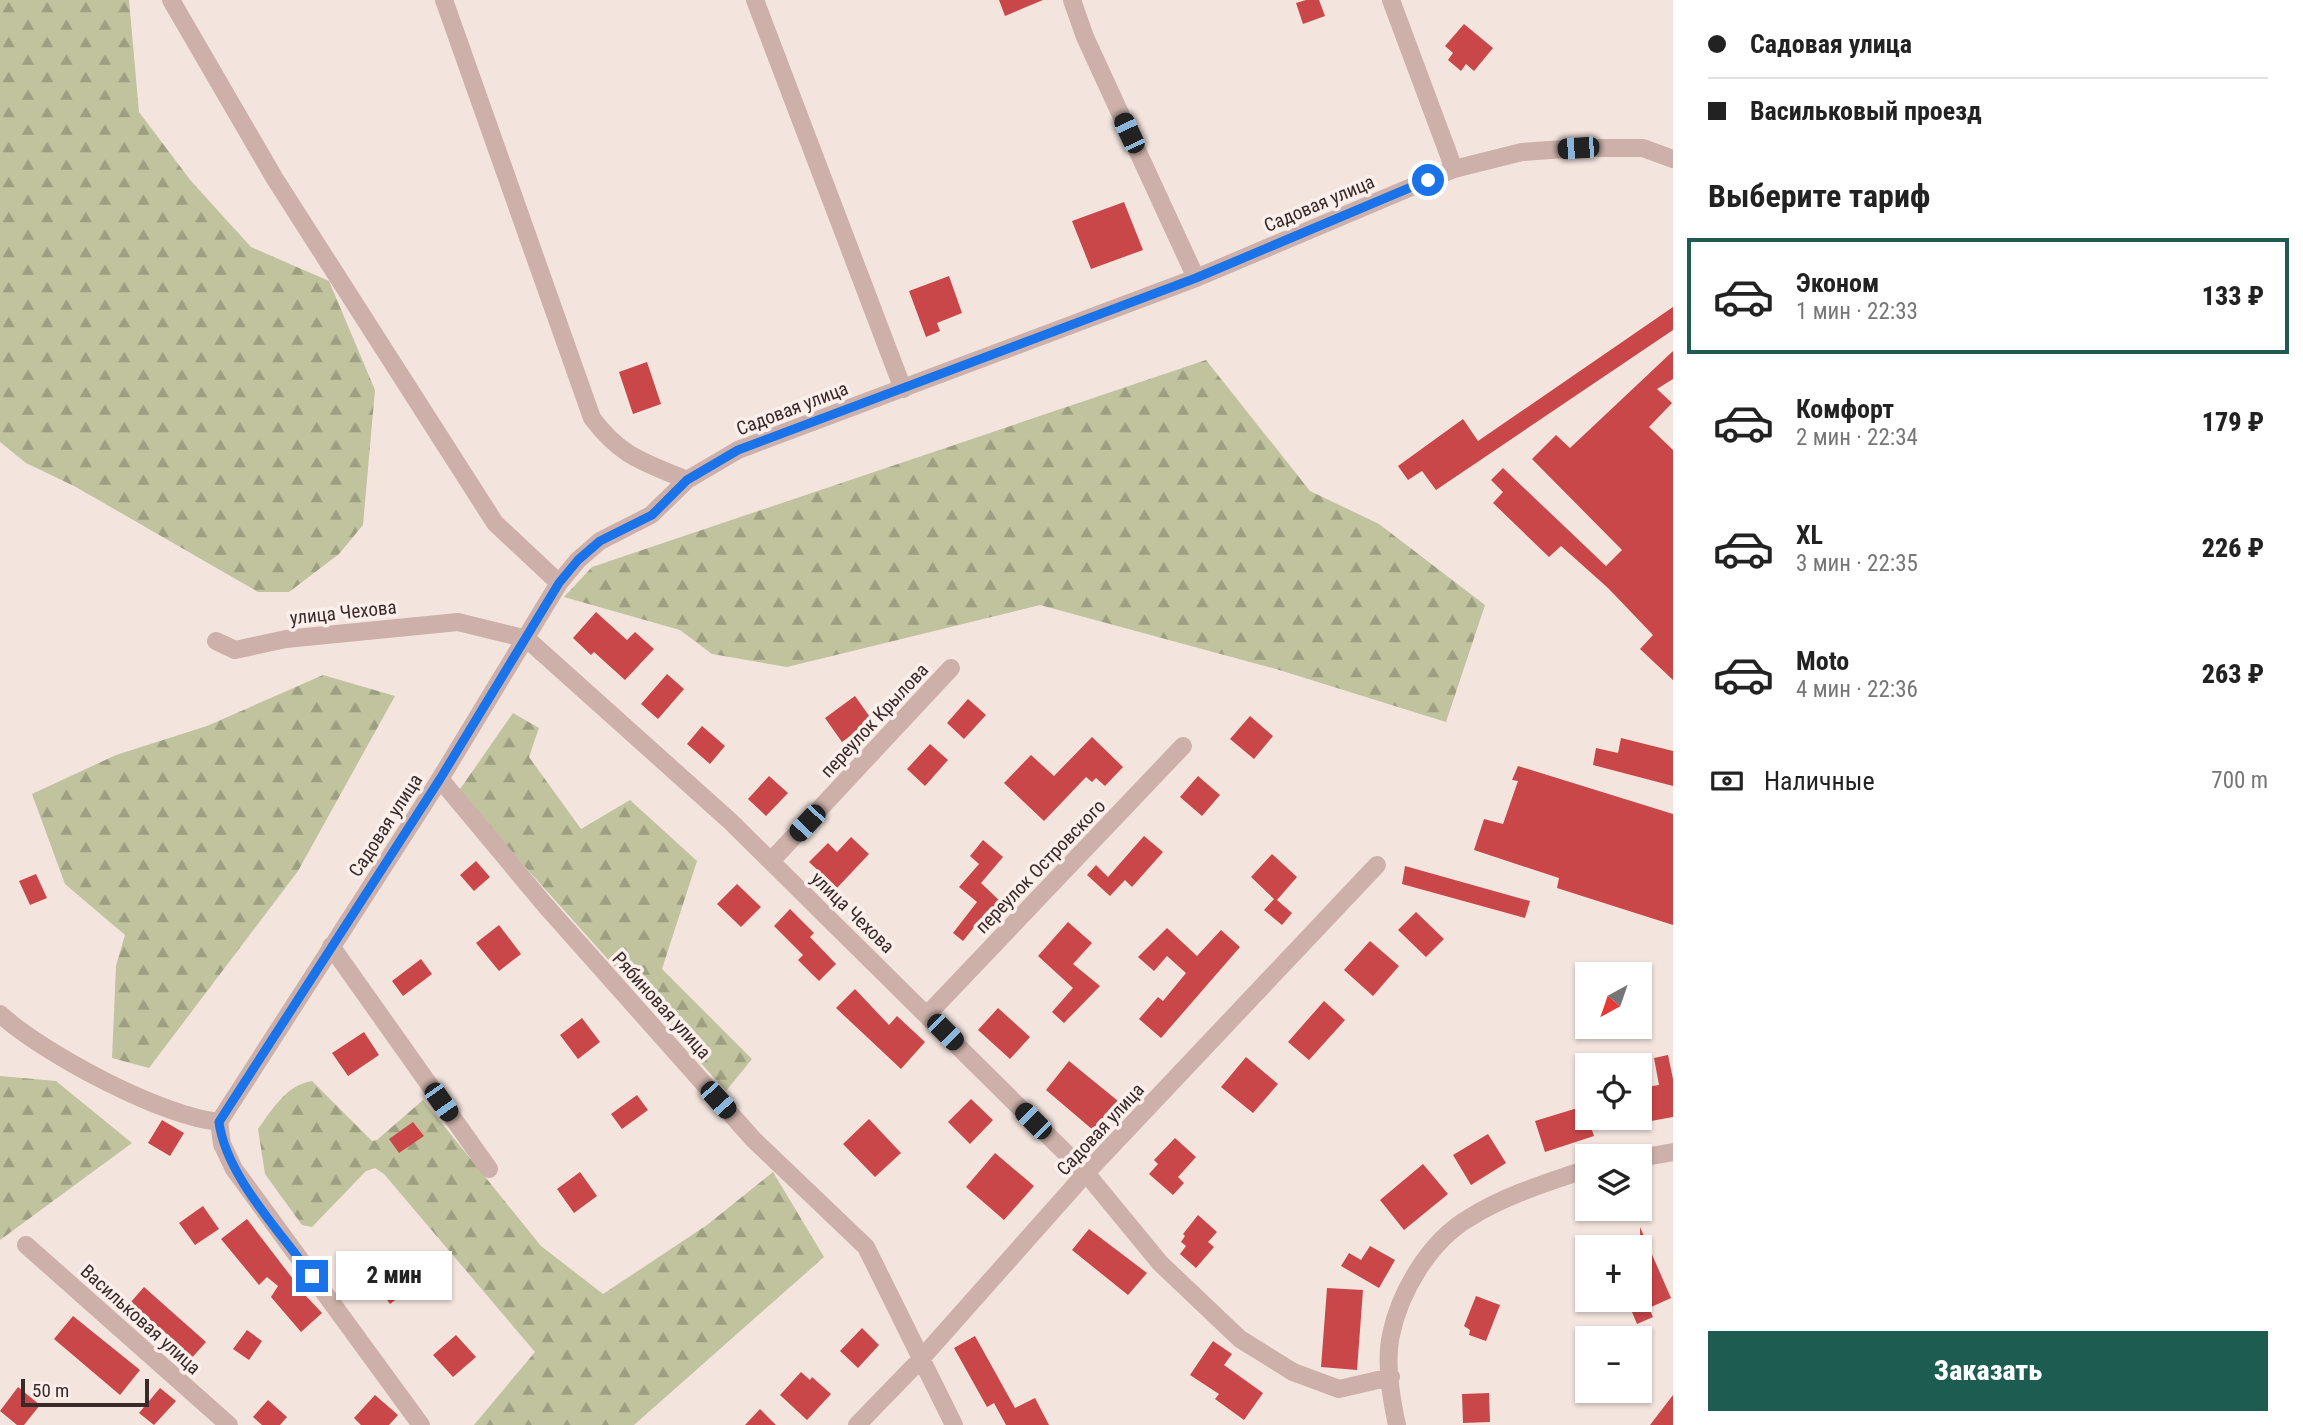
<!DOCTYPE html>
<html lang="ru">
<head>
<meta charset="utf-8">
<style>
	:root { --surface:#fff; --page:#f6f6f6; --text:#222; --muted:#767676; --line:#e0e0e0; --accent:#1d5c50 }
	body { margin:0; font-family:"Roboto Condensed",sans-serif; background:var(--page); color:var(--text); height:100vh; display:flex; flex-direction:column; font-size:26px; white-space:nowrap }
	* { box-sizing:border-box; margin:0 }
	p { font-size:23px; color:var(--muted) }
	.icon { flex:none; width:38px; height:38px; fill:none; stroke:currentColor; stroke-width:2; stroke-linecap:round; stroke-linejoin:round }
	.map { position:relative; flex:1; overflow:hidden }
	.details { display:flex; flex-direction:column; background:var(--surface); width:630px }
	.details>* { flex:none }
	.hud { display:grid; align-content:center; height:154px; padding:0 35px; background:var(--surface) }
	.needle { width:46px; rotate:220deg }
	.tools { position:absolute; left:1575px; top:962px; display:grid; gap:14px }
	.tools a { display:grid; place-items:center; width:77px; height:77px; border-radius:0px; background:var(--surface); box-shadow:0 2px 5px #0004; font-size:35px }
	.scale { position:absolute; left:21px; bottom:18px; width:128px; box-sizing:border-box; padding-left:7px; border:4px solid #392a29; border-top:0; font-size:19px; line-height:24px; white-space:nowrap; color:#392a29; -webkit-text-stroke:5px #fbefeb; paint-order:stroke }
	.end { position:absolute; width:32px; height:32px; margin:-16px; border:9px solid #1a73e8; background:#fff; box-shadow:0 0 0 4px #fff }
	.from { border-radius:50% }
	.bubble { position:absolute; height:49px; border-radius:0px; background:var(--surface); box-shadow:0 2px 5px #0004; font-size:23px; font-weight:800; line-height:49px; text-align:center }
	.car { position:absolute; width:21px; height:42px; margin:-21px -10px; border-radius:9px; box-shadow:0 0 5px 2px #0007; background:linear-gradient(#222 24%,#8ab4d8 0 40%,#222 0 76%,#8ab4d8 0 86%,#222 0) }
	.hud b { display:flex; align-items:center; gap:24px; height:66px; font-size:26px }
	.hud b+b { border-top:2px solid var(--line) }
	.hud i { width:18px; height:18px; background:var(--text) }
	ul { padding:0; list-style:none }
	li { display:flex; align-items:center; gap:21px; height:116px; margin:0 14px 10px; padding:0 21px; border:4px solid transparent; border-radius:0px }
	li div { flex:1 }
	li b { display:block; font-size:26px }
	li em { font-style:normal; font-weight:800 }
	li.active { border-color:var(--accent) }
	li>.icon { width:63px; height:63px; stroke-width:1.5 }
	h2 { padding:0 35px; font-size:32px; line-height:84px }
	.pay { display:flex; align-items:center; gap:18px; height:77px; padding:0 35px; font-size:26px }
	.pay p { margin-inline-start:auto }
	.cta { display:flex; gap:14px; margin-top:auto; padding:14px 35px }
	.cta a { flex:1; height:80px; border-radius:0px; background:var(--accent); color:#fff; font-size:28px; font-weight:800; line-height:80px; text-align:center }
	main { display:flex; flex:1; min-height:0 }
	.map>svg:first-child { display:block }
	.forest { fill:url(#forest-firs) }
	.building { fill:#c94749 }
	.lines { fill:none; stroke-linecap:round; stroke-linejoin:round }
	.street { stroke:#ccb0a9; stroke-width:18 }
	.route { stroke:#1a73e8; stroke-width:9 }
	.labels { text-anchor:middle; stroke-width:7; stroke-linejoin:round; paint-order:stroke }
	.street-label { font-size:19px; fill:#392a29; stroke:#fbefeb }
</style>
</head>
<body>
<main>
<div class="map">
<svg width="1673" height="1425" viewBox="0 0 1673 1425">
	<defs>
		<pattern id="forest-firs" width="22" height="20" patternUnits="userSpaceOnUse" patternTransform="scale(1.75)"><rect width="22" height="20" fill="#c0c39d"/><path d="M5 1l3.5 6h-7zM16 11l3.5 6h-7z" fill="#9d9f80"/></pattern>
	</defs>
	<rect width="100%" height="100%" fill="#f3e4de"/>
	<path class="forest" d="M0,0H129L139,112L191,181L251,247L329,281L375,390L363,525L339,554L289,592H258L76,487L26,463L0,442Z
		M1206,360L1310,491L1379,524L1485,605L1446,722L1276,669L1040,605L787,667L712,654L680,630L564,597L592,567Z
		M323,675L395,696L298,871L149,1068L112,1058L116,966L125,935L65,884L32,794L116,755L207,726Z
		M513,713L539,728L529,757L581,829L630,800L697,861L662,969L752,1059L726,1091L458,792Z
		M0,1076L56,1081L132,1143L0,1240Z
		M312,1081L372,1141L377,1140L423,1100L541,1246L603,1294L707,1225L773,1172L824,1257L634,1425H474L535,1352L384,1174L375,1168L366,1171L312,1227L302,1225L265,1174L258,1129C272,1110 286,1085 312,1081Z"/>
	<path class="building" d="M999,0H1043L1005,16Z
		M1306,0H1319L1325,16L1303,24L1296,3Z
		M1464,24L1493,48L1474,71L1466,64L1461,71L1448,60L1453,53L1445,46Z
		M1124,202L1143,250L1091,269L1072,221Z
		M949,276L962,313L937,323L940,331L926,337L909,291Z
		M1673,307V330L1436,490L1422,471L1408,480L1398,466L1463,419L1478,441Z
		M1673,351V379L1657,389L1672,403L1649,427L1673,450V680L1640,649L1653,635L1608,588L1561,546L1549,557L1493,503L1503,492L1491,480L1503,468L1606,566L1622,550L1532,459L1556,435L1570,448Z
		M647,362L661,404L633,414L619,372Z
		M596,612L627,640L635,632L654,649L625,680L594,652L591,655L573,638Z
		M667,674L684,689L658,719L641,704Z
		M855,696L872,720L842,742L825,718Z
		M968,699L986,715L964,739L947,723Z
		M1250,716L1273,736L1254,759L1230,739Z
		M702,726L725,746L710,764L687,744Z
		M1092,737L1123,767L1105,786L1096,778L1092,782L1086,777L1044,821L1004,783L1031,755L1054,776Z
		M1621,738L1673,751V786L1593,765L1596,748L1618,753Z
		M930,744L948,760L925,786L907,769Z
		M1518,766L1673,814V925L1557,888L1559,878L1474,850L1484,819L1503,824L1518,781L1512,780Z
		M769,776L788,793L766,816L748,799Z
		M1198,776L1220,795L1202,816L1180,797Z
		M1144,836L1163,852L1132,887L1125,880L1110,896L1087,875L1096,865L1108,877Z
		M851,837L869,854L837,888L809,862L828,843L837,852Z
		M983,840L1003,857L981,883L1002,903L991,915L987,911L963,941L953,933L977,902L959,887L979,864L970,856Z
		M1272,854L1297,877L1277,900L1292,913L1282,925L1264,910L1274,899L1251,877Z
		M476,861L490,877L474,891L460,875Z
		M1405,866L1530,901L1525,918L1402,884Z
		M36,874L47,898L30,905L19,881Z
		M737,884L761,907L741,927L717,904Z
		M790,909L814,933L810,937L836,964L819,981L798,960L803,955L774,926Z
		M1416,912L1444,939L1426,957L1398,930Z
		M1068,922L1092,943L1073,964L1100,986L1064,1023L1052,1012L1073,988L1038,956Z
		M499,925L521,954L499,971L476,943Z
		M1167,928L1197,956L1221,930L1240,947L1161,1038L1139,1019L1158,997L1163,1001L1186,973L1167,956L1154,971L1138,957Z
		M1370,941L1399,966L1373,996L1344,970Z
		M421,959L432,974L403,996L392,981Z
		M855,989L889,1025L897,1016L925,1042L901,1069L836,1008Z
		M1324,1001L1345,1020L1309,1060L1288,1042Z
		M998,1008L1030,1037L1010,1059L978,1030Z
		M582,1018L600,1042L578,1059L560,1035Z
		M364,1032L379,1055L348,1076L332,1053Z
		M1668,1055L1673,1079V1117L1640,1123V1088L1659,1085L1654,1058Z
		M1246,1057L1278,1084L1253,1113L1221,1087Z
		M1069,1061L1118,1101L1093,1130L1046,1090Z
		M637,1095L648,1110L622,1129L611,1114Z
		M971,1099L993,1120L970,1144L948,1122Z
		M1584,1106L1594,1136L1545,1152L1535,1121Z
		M869,1119L901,1153L875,1177L843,1144Z
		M162,1120L184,1133L170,1156L148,1143Z
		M413,1122L424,1136L399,1153L389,1139Z
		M1488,1134L1506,1163L1471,1185L1453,1155Z
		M1175,1138L1196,1157L1178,1177L1184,1183L1173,1195L1149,1174L1158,1164L1154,1160Z
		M995,1153L1034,1186L1004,1220L966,1187Z
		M1423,1164L1448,1194L1404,1230L1380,1200Z
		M580,1172L597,1196L574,1213L557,1189Z
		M203,1206L219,1229L195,1245L179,1223Z
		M1198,1215L1217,1232L1208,1242L1214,1247L1196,1268L1180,1254L1186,1246L1181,1242L1185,1236L1183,1234Z
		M247,1219L306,1296L322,1313L301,1332L271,1297L278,1286L267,1277L259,1285L221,1239Z
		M1640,1227L1671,1298L1649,1308L1653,1317L1637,1324L1627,1300H1640Z
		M1089,1229L1147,1273L1128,1295L1072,1250Z
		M1370,1246L1395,1260L1379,1288L1341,1266L1349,1253L1361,1260Z
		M406,1270L416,1284L390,1304L380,1290Z
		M144,1287L206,1342L189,1361L165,1339L168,1335L130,1303Z
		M1327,1288L1363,1290L1357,1370L1321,1367Z
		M1476,1296L1500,1305L1486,1341L1469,1335L1470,1330L1464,1326Z
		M73,1316L140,1370L120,1395L54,1339Z
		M862,1328L879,1345L858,1368L840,1351Z
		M247,1330L262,1341L249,1360L233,1349Z
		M456,1335L476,1357L453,1377L433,1355Z
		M975,1336L1015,1408L1035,1398L1049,1425H1006L994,1403L987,1407L954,1348Z
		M1213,1341L1232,1354L1224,1365L1263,1393L1244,1420L1215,1399L1219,1394L1190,1375Z
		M801,1372L810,1380L812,1377L831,1394L807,1420L780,1395Z
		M18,1387L40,1405L24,1425H17L0,1411Z
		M160,1388L176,1401L154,1425L139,1413Z
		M1489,1393L1490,1422L1463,1423L1462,1394Z
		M375,1395L398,1415L389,1425H361L354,1418Z
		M1673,1395V1425H1650Z
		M268,1400L287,1417L280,1425H262L253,1417Z
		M760,1409L776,1425H745Z"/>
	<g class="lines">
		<path class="street" d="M171,0L275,179L495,523L559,583
			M444,0L592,418C621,457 644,462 687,480
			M755,0L903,389
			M1072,0L1085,37L1196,278
			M1391,0L1454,169
			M216,641L235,650L286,639L458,622L527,639L730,821L1086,1173L1160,1263L1240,1339L1293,1372L1339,1389L1391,1377
			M440,779L545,905L753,1139L866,1247L954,1425
			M771,861L951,668
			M331,946L489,1169
			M0,1014C44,1054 161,1116 219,1122
			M927,1015L1183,746
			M219,1122L440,779L559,583L578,560L600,541L651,515L687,480L738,450L1196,278L1454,169L1522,152L1578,148H1643L1673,159
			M219,1122L222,1144L234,1169L421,1425
			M1640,1158L1673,1152
			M26,1245L229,1425
			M857,1425L920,1360L1086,1173L1377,865
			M1397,1425C1391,1398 1385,1362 1391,1335C1400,1291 1430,1241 1469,1218C1506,1195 1546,1183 1587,1169"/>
	</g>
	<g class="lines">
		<path class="route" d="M312,1276C280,1231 226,1176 219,1122L440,779L559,583L578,560L600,541L652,515L687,480L738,450L1196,278L1428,180"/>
	</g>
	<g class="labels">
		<g class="street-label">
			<text transform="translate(1319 203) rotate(-23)" y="7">Садовая улица</text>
			<text transform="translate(792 408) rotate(-21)" y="7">Садовая улица</text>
			<text transform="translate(343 612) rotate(-6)" y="7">улица Чехова</text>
			<text transform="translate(874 720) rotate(-47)" y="7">переулок Крылова</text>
			<text transform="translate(385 825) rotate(-57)" y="7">Садовая улица</text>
			<text transform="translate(1040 866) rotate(-46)" y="7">переулок Островского</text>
			<text transform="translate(853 912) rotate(44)" y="7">улица Чехова</text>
			<text transform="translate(662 1005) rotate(48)" y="7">Рябиновая улица</text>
			<text transform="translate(1100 1129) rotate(-47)" y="7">Садовая улица</text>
			<text transform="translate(141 1319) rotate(42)" y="7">Васильковая улица</text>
		</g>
	</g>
</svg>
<div class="tools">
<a><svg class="needle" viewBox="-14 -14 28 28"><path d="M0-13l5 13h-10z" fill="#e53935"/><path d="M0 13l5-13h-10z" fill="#767676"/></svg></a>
<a><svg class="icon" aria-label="locate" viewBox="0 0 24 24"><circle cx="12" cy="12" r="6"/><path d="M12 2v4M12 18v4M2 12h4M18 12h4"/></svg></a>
<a><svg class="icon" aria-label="layers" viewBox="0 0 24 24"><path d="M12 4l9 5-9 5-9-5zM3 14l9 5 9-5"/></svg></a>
<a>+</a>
<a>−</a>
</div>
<div class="scale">50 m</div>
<i class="end from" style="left:1428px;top:180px"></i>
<i class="end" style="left:312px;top:1276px"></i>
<div class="bubble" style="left:336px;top:1251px;width:116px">2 мин</div>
<i class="car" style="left:1129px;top:133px;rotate:335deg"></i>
<i class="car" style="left:1578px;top:148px;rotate:266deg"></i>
<i class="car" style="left:807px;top:823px;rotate:223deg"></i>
<i class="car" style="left:945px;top:1032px;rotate:135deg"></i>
<i class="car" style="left:718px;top:1100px;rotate:138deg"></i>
<i class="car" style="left:441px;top:1102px;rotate:145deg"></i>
<i class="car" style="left:1033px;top:1121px;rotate:315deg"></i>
</div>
<section class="details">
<div class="hud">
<b><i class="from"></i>Садовая улица</b>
<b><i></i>Васильковый проезд</b>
</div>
<h2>Выберите тариф</h2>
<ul>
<li class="active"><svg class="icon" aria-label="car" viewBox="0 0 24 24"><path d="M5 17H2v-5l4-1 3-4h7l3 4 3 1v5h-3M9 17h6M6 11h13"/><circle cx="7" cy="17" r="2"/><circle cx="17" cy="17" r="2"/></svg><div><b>Эконом</b><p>1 мин · 22:33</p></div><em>133 ₽</em></li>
<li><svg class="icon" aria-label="car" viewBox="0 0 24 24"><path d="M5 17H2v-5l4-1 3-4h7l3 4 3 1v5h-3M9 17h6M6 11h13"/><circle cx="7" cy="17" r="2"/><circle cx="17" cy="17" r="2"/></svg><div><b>Комфорт</b><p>2 мин · 22:34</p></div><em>179 ₽</em></li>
<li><svg class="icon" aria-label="car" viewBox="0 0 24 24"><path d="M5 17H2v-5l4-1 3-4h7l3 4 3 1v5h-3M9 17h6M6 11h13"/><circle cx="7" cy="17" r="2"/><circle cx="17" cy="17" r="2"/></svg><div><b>XL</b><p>3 мин · 22:35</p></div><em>226 ₽</em></li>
<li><svg class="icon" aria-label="car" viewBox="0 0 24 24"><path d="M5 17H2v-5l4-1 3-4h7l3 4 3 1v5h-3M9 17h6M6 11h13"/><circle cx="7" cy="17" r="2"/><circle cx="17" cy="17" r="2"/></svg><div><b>Moto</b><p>4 мин · 22:36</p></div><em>263 ₽</em></li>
</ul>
<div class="pay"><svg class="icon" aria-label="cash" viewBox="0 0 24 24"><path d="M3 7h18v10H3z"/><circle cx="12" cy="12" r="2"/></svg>Наличные<p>700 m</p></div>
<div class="cta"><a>Заказать</a></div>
</section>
</main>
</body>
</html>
